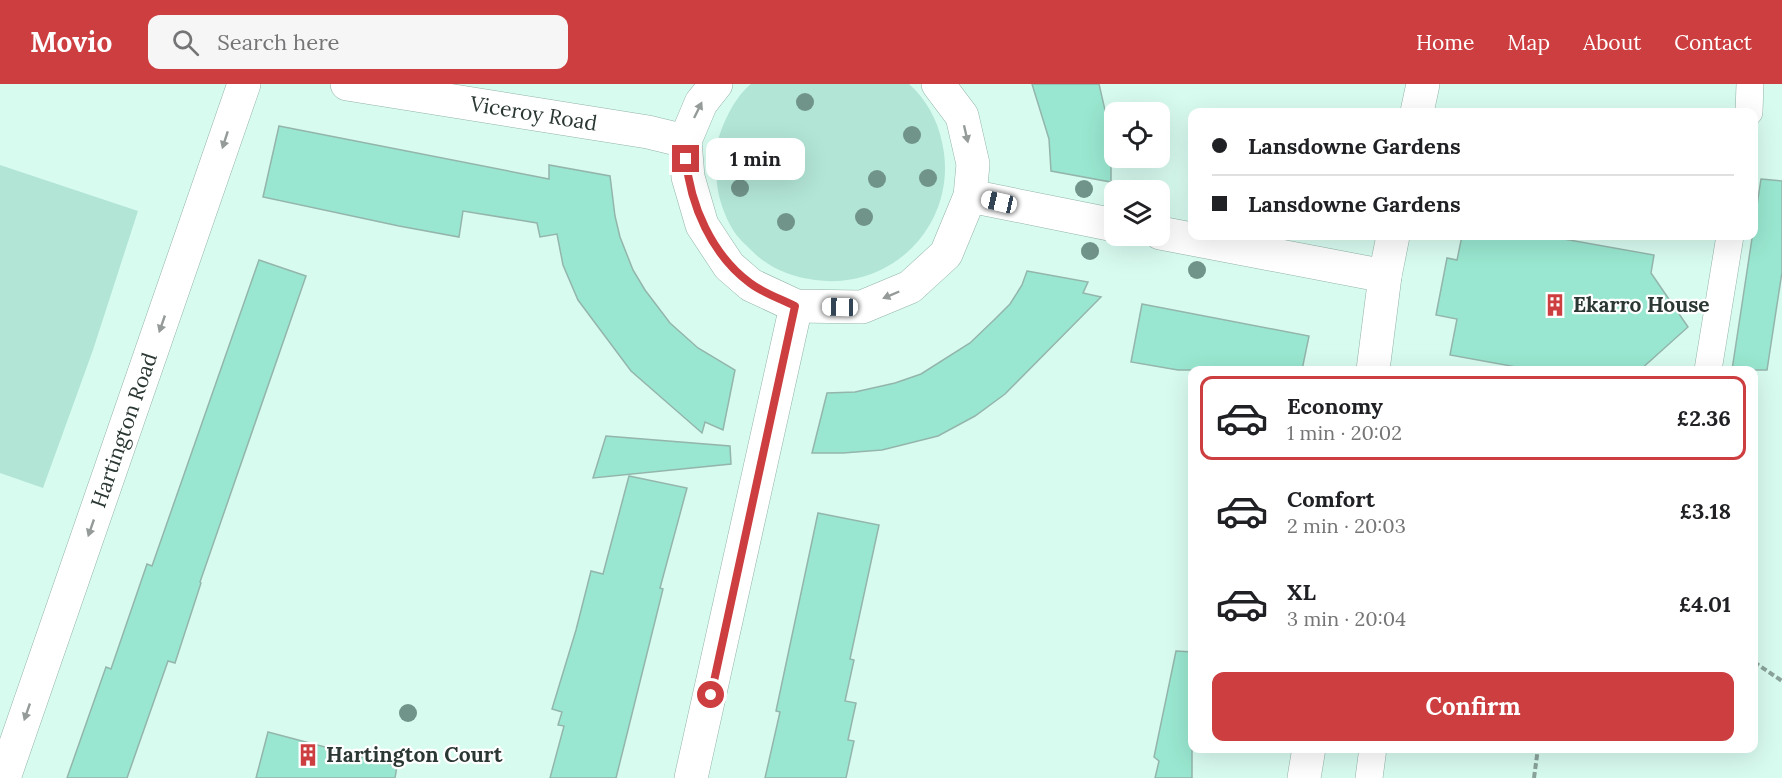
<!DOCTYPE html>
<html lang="en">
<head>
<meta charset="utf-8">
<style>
	:root { --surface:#fff; --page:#f6f6f6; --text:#202124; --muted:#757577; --line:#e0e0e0; --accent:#cd3e40 }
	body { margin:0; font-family:Lora,serif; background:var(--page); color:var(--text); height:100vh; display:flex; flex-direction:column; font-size:22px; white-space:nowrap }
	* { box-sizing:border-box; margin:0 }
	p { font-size:20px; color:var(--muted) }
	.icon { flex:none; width:33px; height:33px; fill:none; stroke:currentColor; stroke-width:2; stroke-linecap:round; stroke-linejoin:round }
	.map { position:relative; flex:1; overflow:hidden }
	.drawer { position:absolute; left:1188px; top:282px; width:570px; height:387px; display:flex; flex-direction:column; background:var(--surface); border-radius:12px; box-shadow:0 6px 24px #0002 }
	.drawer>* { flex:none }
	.guide { position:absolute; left:1188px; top:24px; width:570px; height:132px; border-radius:12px; box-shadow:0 6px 24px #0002; display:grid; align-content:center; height:132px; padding:0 24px; background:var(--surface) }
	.fabs { position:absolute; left:1104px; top:18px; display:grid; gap:12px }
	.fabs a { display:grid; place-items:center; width:66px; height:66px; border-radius:12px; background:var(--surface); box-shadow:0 6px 24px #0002; font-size:30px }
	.end { position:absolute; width:27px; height:27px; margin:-14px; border:8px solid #cd3e40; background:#fff; box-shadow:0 0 0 3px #fff }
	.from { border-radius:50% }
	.bubble { position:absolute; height:42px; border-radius:12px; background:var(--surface); box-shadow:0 6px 24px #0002; font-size:20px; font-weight:700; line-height:42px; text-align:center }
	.car { position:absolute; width:18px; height:36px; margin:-18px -9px; border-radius:8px; box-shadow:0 0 4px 2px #0007; background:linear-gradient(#fff 24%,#345 0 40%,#fff 0 76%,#345 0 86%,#fff 0) }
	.guide b { display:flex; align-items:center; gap:21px; height:57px; font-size:22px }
	.guide b+b { border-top:2px solid var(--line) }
	.guide i { width:15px; height:15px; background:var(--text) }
	ul { padding:10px 0 0; list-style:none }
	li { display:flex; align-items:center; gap:18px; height:84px; margin:0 12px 9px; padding:0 12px; border:3px solid transparent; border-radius:12px }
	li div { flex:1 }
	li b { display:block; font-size:22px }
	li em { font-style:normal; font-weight:700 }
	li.on { border-color:var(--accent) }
	li>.icon { width:54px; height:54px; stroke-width:1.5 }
	.cta { display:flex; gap:12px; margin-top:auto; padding:12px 24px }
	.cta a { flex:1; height:69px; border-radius:12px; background:var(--accent); color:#fff; font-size:24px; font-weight:700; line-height:69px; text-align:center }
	header { display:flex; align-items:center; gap:36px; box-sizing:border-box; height:84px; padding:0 30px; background:var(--accent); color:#fff }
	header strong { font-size:28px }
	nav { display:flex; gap:33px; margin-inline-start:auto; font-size:21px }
	.search { width:420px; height:54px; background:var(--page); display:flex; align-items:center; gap:15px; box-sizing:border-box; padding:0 21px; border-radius:12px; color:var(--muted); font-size:22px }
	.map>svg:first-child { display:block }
	.green { fill:#b2e5d6 }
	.building { fill:#99e7d0; stroke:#94b5ab; stroke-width:1.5 }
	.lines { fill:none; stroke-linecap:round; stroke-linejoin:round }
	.lane-casing { stroke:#92b3a9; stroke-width:28 }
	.street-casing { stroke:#92b3a9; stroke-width:34 }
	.path { stroke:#8aa39b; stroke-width:4; stroke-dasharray:6 3; stroke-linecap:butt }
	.lane { stroke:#fff; stroke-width:27 }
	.street { stroke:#fff; stroke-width:33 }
	.tree { fill:#71948a }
	.oneway { fill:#949b99 }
	.route { stroke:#cd3e40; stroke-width:8 }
	.labels { text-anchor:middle; stroke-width:4.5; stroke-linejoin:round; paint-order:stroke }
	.street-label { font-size:21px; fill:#2a3733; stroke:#fff }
	.poi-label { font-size:21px; font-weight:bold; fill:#2a3733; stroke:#fff; text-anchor:start }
</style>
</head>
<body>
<header>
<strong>Movio</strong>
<div class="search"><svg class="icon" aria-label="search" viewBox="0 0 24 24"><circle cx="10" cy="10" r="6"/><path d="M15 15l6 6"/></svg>Search here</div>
<nav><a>Home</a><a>Map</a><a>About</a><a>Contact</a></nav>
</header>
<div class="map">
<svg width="1782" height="694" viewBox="0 0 1782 694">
	<rect width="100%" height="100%" fill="#d8fbf0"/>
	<path class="green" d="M751,0H909C926,15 937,35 942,58C960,136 895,207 815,196C791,193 768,184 751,166C745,160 737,153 733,146C725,133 718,114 717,99C716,90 714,80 715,72C717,49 733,14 751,0Z
		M0,81L138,127L93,266L43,404L0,389Z"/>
	<path class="building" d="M1032,0H1099L1108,39L1111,71V98L1051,87L1049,55Z
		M279,42L549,95V81L610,92L615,132L620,153L633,186L645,206L670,239L698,264L735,286L723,346L705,338L702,349L631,287L578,216L563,181L557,150L540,153L537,139L463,127L459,153L399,142L263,113Z
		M1761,95L1782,97V188L1767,286H1732Z
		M1462,152H1547L1654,171L1651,189L1688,243L1640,286H1533L1450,271L1457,235L1436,231L1447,174L1457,176Z
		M259,176L306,192L200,498L201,499L175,579L168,577L127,694H67L106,583L111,585L147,480L152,482Z
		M1027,187L1088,198L1083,209L1101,213L1005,310L975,332L938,352L882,366L843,369H812L827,309L855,308L895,299L921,290L970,259L995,235L1010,220L1022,201Z
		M1142,220L1309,252L1302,286H1178L1131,278Z
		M606,352L730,362L731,380L593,394Z
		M629,392L687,404L660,504L663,505L625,658L616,694H550L564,642L558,641L562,628L552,625L576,546L591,487L603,490Z
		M818,429L879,441L850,575L854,576L845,617L856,619L848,656L854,657L846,694H765L780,628L776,627Z
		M1176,567L1192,568V694H1155L1159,677L1154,673Z
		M268,648L397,682L395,694H256Z"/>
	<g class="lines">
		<g class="lane-casing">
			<path id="lane" d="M1749,28L1750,0
				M1708,286L1730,152
				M1369,694L1373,664"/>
		</g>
		<g class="street-casing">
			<g id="street">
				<path id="s1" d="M347,0L648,48L685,57"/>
				<path d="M716,0L701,19L685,57L688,93L702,141L729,182L751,201L796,222L862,223L910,203L946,170L970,112L973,80L962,32L938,0"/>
				<path d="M1417,28L1423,0"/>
				<path d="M970,112L1114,141"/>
				<path d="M1160,149L1385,192"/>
				<path d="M1373,286L1385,192L1393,152"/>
				<path id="s2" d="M4,694L244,0"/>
				<path d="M691,694L796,222"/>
				<path d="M1304,694L1309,664"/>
			</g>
		</g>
		<path class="path" d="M1754,578L1782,597
			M1534,694L1538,664"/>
		<use href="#lane" class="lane"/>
		<use href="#street" class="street"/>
	</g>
	<g class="tree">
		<circle cx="805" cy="18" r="9"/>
		<circle cx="912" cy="51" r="9"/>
		<circle cx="928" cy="94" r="9"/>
		<circle cx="877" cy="95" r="9"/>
		<circle cx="740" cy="104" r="9"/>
		<circle cx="1084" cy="105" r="9"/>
		<circle cx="864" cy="133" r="9"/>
		<circle cx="786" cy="138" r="9"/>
		<circle cx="1090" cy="167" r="9"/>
		<circle cx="1197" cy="186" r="9"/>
		<circle cx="408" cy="629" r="9"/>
	</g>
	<defs><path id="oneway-solid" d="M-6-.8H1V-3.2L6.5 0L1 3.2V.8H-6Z" transform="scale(1.5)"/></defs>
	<g class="oneway">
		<use href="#oneway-solid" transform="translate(698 26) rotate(-64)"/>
		<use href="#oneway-solid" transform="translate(966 50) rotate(77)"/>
		<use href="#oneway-solid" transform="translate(225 56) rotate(108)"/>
		<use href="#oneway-solid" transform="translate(891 211) rotate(157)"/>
		<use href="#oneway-solid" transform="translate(162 240) rotate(109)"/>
		<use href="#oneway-solid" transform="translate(91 444) rotate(109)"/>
		<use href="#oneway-solid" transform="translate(27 628) rotate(109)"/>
	</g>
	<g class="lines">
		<path class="route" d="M686,75C690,121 712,171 750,199C763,209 781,215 795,222L711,611"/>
	</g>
	<defs>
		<g id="building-bare" transform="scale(1.8)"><path d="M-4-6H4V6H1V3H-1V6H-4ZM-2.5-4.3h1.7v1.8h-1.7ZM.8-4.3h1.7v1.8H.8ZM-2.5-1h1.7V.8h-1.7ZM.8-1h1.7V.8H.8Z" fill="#cd3e40" stroke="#fff" stroke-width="2.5" paint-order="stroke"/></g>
	</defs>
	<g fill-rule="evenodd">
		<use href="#building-bare" x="1555" y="221"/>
		<use href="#building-bare" x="308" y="671"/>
	</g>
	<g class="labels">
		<g class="street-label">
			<text dy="7" stroke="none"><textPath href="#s1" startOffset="189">Viceroy Road</textPath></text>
			<text dy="7" stroke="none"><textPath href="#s2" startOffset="368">Hartington Road</textPath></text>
		</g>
		<g class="poi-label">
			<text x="1573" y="228">Ekarro House</text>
			<text x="326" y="678">Hartington Court</text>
		</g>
	</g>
</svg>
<div class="fabs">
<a><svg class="icon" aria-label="locate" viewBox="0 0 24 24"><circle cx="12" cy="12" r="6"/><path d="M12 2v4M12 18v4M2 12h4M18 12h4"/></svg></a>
<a><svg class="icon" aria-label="layers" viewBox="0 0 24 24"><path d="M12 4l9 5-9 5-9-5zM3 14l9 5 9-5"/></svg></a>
</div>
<i class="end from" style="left:711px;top:611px"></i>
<i class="end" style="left:686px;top:75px"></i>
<div class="bubble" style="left:706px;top:54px;width:99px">1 min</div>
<i class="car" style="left:999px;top:118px;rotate:283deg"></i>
<i class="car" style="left:840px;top:223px;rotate:271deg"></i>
<div class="guide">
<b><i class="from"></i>Lansdowne Gardens</b>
<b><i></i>Lansdowne Gardens</b>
</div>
<section class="drawer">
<ul>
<li class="on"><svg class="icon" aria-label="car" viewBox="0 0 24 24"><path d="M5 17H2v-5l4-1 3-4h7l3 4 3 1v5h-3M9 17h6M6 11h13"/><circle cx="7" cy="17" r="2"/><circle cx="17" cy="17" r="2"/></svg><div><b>Economy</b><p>1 min · 20:02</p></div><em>£2.36</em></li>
<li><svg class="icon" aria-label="car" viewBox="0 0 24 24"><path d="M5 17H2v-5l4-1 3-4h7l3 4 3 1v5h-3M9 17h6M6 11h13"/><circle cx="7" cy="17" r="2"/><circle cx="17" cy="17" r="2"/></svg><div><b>Comfort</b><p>2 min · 20:03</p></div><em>£3.18</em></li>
<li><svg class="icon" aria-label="car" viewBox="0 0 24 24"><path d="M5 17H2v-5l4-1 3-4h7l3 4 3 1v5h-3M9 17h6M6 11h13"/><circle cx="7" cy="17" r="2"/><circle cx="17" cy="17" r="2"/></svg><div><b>XL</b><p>3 min · 20:04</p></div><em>£4.01</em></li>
</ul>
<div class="cta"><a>Confirm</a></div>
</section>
</div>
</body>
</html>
